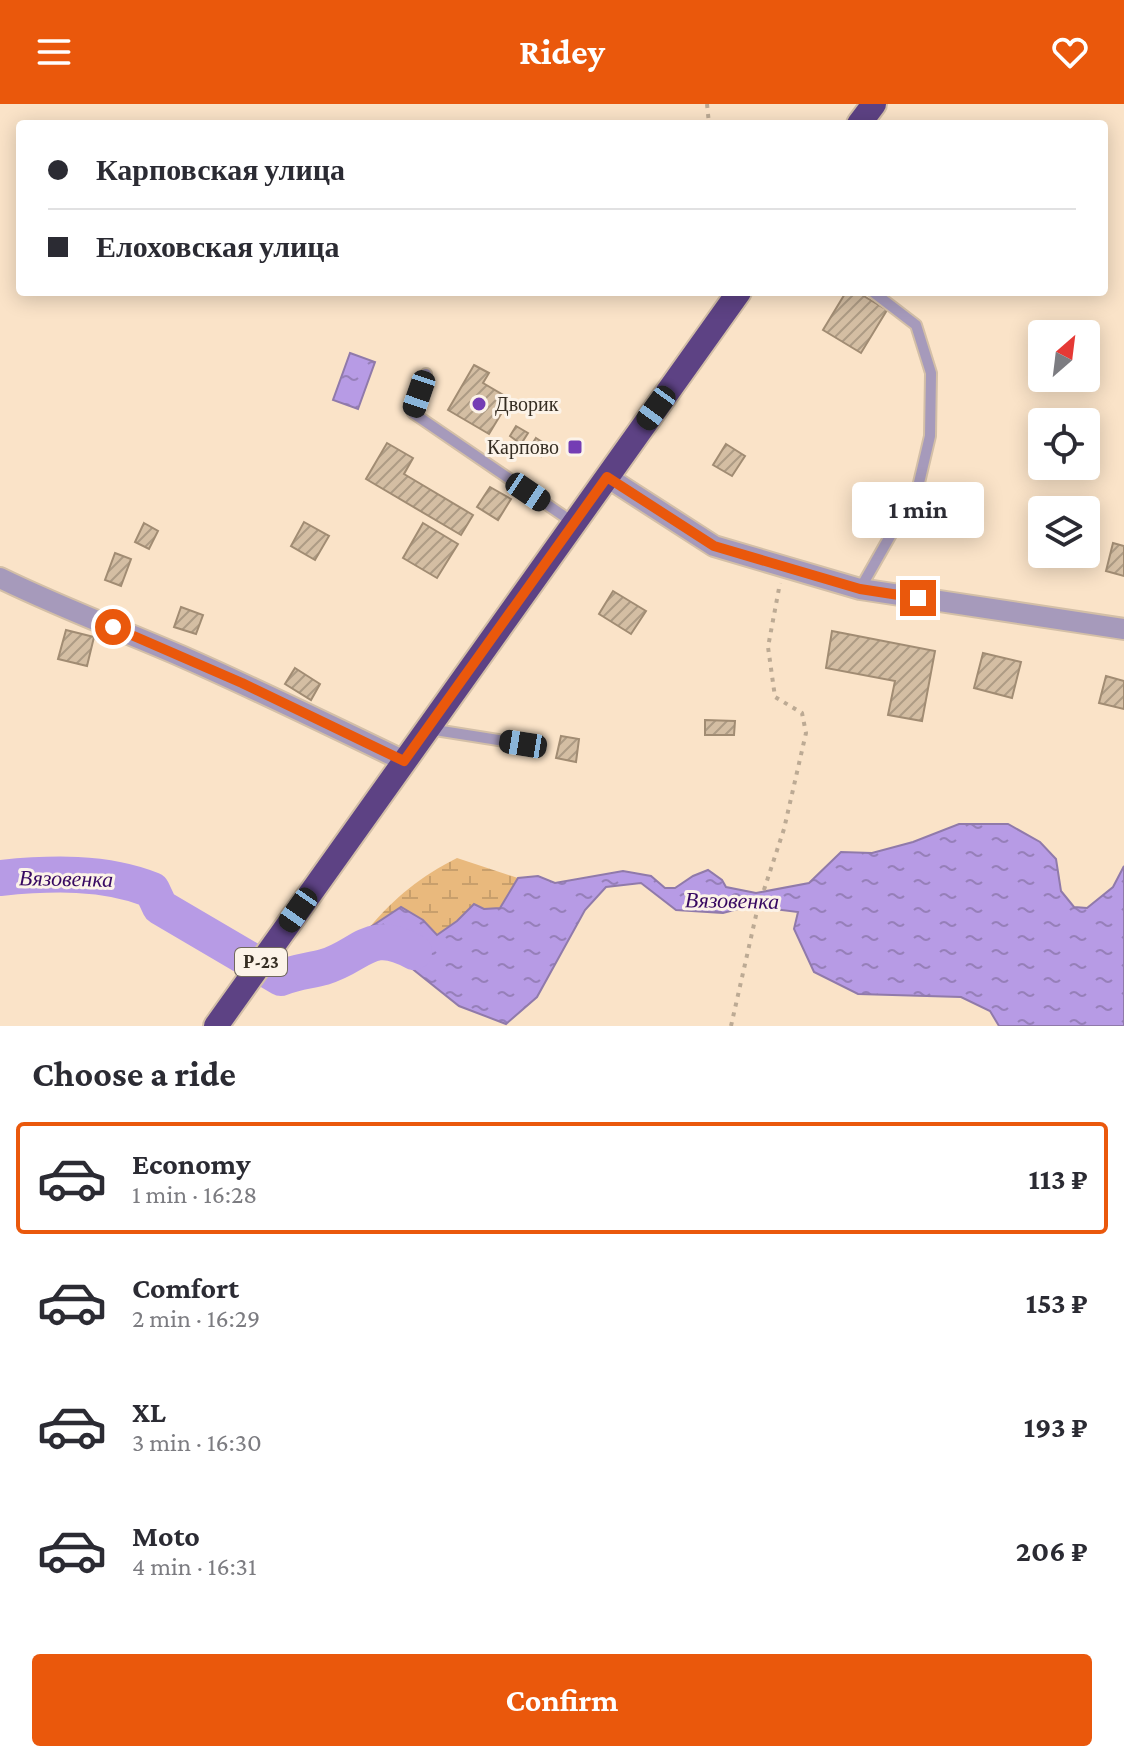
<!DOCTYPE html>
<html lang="en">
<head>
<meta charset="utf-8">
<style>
	:root { --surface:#fff; --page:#f2f2f3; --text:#2b2b33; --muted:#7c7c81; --line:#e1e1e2; --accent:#ea580c }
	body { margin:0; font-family:"Crimson Pro",serif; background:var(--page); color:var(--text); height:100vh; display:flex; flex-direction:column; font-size:30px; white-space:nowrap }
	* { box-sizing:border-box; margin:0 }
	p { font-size:26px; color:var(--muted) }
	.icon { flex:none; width:44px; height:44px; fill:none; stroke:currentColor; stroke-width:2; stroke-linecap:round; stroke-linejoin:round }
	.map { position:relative; height:922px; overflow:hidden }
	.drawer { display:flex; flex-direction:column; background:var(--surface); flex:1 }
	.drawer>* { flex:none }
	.hud { position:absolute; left:16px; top:16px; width:1092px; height:176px; border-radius:8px; box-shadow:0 4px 20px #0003; display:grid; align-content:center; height:176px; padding:0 32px; background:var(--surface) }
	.needle { width:52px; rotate:28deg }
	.buttons { position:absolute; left:1028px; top:216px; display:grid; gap:16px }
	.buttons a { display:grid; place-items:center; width:72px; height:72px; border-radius:8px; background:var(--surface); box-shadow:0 4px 20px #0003; font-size:40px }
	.end { position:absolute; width:36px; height:36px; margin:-18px; border:10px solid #ea580c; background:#fff; box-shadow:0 0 0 4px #fff }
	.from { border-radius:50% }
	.bubble { position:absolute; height:56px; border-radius:8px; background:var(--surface); box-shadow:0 4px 20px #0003; font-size:26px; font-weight:700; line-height:56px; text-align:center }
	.car { position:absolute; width:24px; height:48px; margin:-24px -12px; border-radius:10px; box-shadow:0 0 6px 2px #0007; background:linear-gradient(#222 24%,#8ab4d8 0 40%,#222 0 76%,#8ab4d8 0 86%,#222 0) }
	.hud b { display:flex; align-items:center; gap:28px; height:76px; font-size:30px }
	.hud b+b { border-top:2px solid var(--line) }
	.hud i { width:20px; height:20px; background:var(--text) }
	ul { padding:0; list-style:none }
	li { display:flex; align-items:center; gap:24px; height:112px; margin:0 16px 12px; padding:0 16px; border:4px solid transparent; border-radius:8px }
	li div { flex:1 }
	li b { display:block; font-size:30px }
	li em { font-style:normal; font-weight:700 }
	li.selected { border-color:var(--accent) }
	li>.icon { width:72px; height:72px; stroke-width:1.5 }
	h2 { padding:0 32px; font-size:36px; line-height:96px }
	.primary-button { display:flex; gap:16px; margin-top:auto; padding:16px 32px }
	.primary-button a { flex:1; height:92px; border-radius:8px; background:var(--accent); color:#fff; font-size:32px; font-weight:700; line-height:92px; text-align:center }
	header { display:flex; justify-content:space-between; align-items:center; height:104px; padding:0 32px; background:var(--accent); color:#fff; font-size:36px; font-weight:700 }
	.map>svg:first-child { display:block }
	.wetland { fill:url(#wetland-marsh) }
	.water { fill:url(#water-ripples); stroke:#907aaa; stroke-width:2 }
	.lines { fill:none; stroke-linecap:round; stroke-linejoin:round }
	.river { stroke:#b79be5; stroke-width:36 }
	.building { fill:url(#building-hatch); stroke:#a18c73; stroke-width:2 }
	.lane-casing { stroke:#d3bfa7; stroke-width:14 }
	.street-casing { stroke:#d3bfa7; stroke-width:24 }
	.highway-casing { stroke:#d3bfa7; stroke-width:28 }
	.path { stroke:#bcaa94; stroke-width:4; stroke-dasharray:4 6; stroke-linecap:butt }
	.lane { stroke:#a69abb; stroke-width:10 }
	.street { stroke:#a69abb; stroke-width:20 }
	.highway { stroke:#5d4284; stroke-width:24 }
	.route { stroke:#ea580c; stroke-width:10 }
	.poi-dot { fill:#743db4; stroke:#fcf3e8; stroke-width:3 }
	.labels { text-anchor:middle; stroke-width:6; stroke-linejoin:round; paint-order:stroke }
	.shield { fill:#fcf3e8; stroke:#71685d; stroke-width:2 }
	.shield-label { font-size:18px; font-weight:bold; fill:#352d22 }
	.poi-label { font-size:20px; fill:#352d22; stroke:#fcf3e8; text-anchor:start }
	.water-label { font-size:22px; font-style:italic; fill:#370861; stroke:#fcf3e8 }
</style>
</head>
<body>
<header><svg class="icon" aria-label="menu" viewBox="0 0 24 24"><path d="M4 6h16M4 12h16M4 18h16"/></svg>Ridey<svg class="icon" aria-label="heart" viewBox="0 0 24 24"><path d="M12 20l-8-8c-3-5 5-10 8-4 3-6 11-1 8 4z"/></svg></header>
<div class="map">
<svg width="1124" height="922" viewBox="0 0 1124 922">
	<defs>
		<pattern id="wetland-marsh" width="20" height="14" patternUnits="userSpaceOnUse" patternTransform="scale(2)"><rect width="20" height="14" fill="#e9b97d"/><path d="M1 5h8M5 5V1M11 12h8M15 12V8" fill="none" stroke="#c89f6c"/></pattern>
		<pattern id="water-ripples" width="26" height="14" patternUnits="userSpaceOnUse" patternTransform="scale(2)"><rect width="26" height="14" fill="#b79be5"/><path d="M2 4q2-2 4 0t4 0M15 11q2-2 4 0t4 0" fill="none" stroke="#967fb9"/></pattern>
		<pattern id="building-hatch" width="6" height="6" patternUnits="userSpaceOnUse" patternTransform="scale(2)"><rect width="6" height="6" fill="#d4bea3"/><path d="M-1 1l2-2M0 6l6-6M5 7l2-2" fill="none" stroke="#ad9b84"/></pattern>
	</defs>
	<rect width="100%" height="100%" fill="#fae3c8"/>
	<path class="wetland" d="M457,754L518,774L522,804L517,846L369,824C395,793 421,772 457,754Z"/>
	<path class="water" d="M350,249L375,258L358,305L333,296Z
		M959,720H1008L1040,738L1056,755L1061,787L1074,803L1087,804L1113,783L1124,762V922H999L990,907L961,893L858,890L814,868L794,825L798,808L749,802L723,809L676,806L641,779L606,783L585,806L537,893L506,920L459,902L395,851L369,853V824L401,803L423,816L437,831L457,817L474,800L484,805L500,804L518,774L538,772L555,779L623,767L651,772L665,784H675L693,772L708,766L722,776L726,783L756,789L809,779L841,748L872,749L913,738Z"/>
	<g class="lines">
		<path class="river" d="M0,774C50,769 105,767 152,786L160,803L281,874C295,868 309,867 324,863C362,852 369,823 414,848"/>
	</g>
	<path class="building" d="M846,188H857L887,206L861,249L823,226Z
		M474,261L489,269L483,279L510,295L489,330L448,306Z
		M516,322L528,329L521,340L510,332Z
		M536,334L547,341L541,352L529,345Z
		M387,339L413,354L404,370L473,411L461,431L366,375Z
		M726,340L745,352L732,372L713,361Z
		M490,383L511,395L498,416L477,403Z
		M304,418L329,432L315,456L291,442Z
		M144,419L158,427L149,445L135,438Z
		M423,419L458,440L437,474L403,454Z
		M1113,439L1124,442V472L1106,467Z
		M115,449L131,455L121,482L105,476Z
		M613,487L646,507L631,530L599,510Z
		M181,503L203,511L196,530L174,523Z
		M66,526L94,533L87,562L58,555Z
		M832,527L935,547L922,617L888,611L895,577L826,564Z
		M983,549L1021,558L1012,594L974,584Z
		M295,564L320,580L311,596L285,580Z
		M1106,572L1124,577V605L1099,599Z
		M705,616L735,617L734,631H705Z
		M561,632L579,635L576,658L556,654Z"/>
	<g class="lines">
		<g class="lane-casing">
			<path id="lane" d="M426,270L413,309L574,419
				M860,485L918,383L930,332L931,269L916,221L873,188
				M429,625L523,640"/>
		</g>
		<g class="street-casing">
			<path id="street" d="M607,373L714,442L860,485L1124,525
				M0,474C59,503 121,526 181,552C256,585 330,621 404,657"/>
		</g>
		<g class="highway-casing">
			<path id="highway" d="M859,20L874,0
				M216,922L739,188"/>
		</g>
		<path class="path" d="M707,0L709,20
			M731,922L757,807L784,725L806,629L802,609L775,593L768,543L780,479"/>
		<use href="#lane" class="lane"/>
		<use href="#street" class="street"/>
		<use href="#highway" class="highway"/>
	</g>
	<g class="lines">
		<path class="route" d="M113,523L242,579L404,657L607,373L714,442L860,485L918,494"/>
	</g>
	<g class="poi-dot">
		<circle cx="479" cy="300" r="8"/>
		<rect x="567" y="335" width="16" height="16" rx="4"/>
	</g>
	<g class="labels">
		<rect class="shield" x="235" y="844" width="52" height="28" rx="6"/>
		<g class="shield-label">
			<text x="261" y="864">Р-23</text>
		</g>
		<g class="poi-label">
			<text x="495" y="307">Дворик</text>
			<text x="559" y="350" text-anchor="end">Карпово</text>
		</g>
		<g class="water-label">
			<text transform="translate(66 774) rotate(1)" y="8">Вязовенка</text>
			<text transform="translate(732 796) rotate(1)" y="8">Вязовенка</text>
		</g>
	</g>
</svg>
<div class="buttons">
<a><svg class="needle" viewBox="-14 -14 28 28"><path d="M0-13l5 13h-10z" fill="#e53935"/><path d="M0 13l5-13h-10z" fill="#7c7c81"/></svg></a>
<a><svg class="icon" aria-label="locate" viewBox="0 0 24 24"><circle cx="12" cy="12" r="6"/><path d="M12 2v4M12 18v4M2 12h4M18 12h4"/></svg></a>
<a><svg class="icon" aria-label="layers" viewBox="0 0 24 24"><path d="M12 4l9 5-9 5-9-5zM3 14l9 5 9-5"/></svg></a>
</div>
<i class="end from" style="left:113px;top:523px"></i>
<i class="end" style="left:918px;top:494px"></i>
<div class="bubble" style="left:852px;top:378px;width:132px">1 min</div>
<i class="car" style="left:419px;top:290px;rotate:199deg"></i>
<i class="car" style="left:656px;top:304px;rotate:216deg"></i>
<i class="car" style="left:528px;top:388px;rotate:124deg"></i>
<i class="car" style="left:523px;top:640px;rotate:279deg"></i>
<i class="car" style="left:298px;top:806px;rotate:215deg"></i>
<div class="hud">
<b><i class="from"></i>Карповская улица</b>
<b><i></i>Елоховская улица</b>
</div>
</div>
<section class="drawer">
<h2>Choose a ride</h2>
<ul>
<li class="selected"><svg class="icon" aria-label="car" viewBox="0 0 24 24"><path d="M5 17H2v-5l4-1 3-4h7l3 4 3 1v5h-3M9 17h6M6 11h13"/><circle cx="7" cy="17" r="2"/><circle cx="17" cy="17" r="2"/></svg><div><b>Economy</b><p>1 min · 16:28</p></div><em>113 ₽</em></li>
<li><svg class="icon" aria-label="car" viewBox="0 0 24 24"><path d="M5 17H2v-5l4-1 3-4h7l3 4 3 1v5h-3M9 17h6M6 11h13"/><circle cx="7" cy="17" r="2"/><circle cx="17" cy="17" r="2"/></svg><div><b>Comfort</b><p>2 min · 16:29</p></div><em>153 ₽</em></li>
<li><svg class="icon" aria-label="car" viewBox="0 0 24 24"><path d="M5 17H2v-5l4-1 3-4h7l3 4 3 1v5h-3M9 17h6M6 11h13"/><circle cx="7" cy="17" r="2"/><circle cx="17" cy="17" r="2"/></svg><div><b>XL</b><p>3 min · 16:30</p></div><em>193 ₽</em></li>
<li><svg class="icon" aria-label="car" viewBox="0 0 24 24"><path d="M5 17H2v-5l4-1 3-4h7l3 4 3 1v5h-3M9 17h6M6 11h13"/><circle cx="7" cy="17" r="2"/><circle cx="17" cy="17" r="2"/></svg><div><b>Moto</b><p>4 min · 16:31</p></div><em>206 ₽</em></li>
</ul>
<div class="primary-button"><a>Confirm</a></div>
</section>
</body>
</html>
